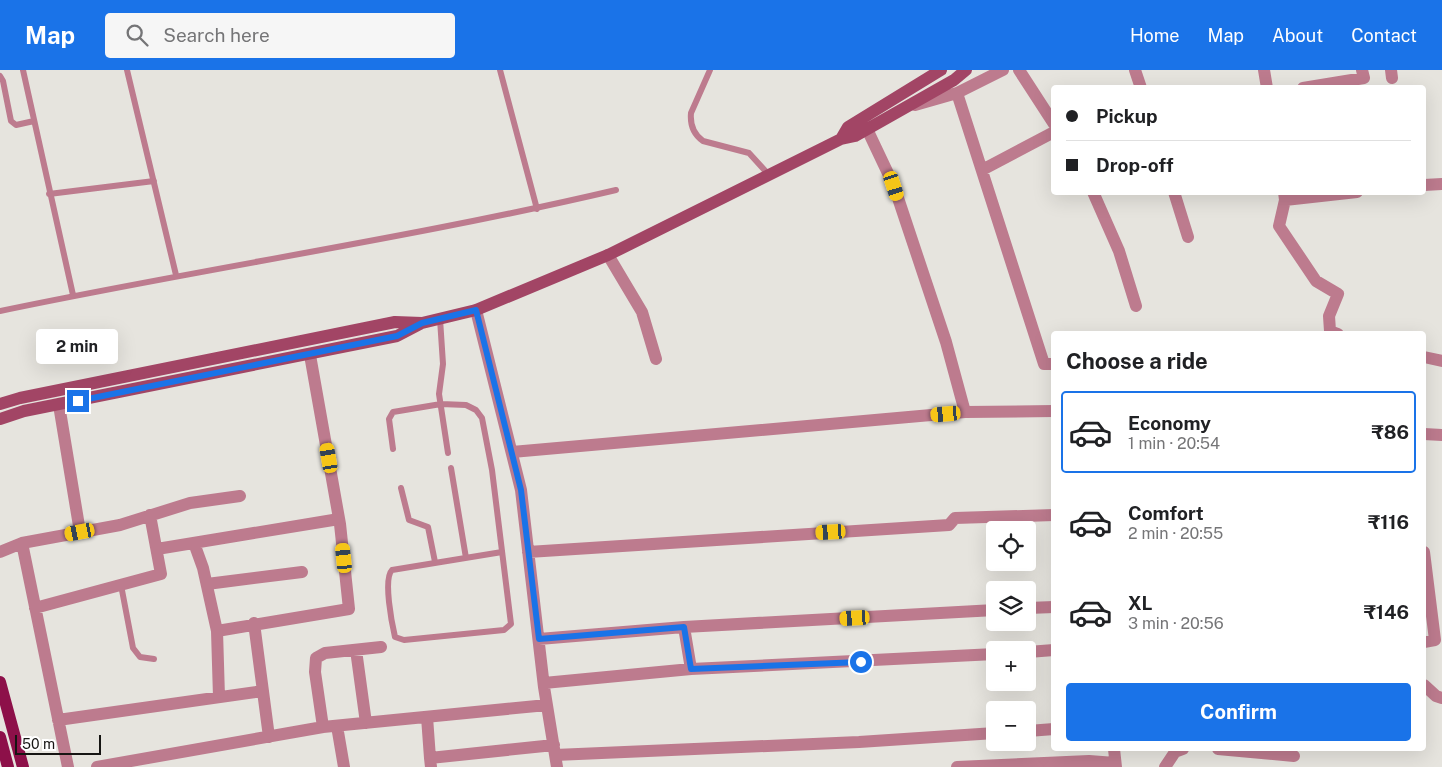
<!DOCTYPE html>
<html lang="en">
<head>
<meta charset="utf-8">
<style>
	:root { --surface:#fff; --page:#f6f6f6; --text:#202124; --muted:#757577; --line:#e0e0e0; --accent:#1a73e8 }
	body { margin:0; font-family:"Public Sans",sans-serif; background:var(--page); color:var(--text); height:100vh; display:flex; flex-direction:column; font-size:19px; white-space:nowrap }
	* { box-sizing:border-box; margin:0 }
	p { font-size:16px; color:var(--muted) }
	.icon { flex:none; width:28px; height:28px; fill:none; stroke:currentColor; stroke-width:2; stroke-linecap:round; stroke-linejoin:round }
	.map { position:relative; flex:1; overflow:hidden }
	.panel { position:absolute; left:1051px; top:261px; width:375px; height:420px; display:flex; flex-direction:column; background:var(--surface); border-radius:5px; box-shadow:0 5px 20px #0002 }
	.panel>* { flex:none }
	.top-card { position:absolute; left:1051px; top:15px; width:375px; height:110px; border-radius:5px; box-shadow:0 5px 20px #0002; display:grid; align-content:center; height:110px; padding:0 15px; background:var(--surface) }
	.tools { position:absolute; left:986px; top:451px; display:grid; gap:10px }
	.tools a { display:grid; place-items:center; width:50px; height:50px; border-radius:5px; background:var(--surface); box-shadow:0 5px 20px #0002; font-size:25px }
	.scale { position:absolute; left:15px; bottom:12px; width:86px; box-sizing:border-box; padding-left:5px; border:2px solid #161513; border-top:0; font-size:14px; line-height:18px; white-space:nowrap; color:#161513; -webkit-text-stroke:4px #fff; paint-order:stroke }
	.end { position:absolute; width:22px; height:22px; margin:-11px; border:6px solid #1a73e8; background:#fff; box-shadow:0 0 0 2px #fff }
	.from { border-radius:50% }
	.bubble { position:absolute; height:35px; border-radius:5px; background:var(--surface); box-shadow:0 5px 20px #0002; font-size:16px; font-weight:700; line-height:35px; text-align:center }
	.car { position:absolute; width:15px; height:30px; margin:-15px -8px; border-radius:6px; box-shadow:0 0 4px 1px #0007; background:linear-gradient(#f5c518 24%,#345 0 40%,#f5c518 0 76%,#345 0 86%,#f5c518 0) }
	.top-card b { display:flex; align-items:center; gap:18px; height:48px; font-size:19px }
	.top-card b+b { border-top:1px solid var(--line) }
	.top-card i { width:12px; height:12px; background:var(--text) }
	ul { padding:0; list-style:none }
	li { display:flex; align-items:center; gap:15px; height:82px; margin:0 10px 8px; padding:0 5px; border:2px solid transparent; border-radius:5px }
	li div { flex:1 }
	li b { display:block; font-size:19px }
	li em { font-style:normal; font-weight:700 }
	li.on { border-color:var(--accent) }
	li>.icon { width:45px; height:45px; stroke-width:1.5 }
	h2 { padding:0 15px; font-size:22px; line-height:60px }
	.primary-button { display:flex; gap:10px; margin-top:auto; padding:10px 15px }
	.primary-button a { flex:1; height:58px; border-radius:5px; background:var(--accent); color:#fff; font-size:20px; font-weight:700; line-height:58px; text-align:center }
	header { display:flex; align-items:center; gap:30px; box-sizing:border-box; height:70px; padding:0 25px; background:var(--accent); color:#fff }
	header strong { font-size:24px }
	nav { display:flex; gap:28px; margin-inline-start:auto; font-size:18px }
	.search { width:350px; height:45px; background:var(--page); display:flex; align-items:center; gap:12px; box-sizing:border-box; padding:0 18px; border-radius:5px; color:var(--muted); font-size:19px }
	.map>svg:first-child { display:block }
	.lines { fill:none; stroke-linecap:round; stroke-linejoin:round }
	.lane { stroke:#bd7b8e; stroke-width:6 }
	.street { stroke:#bd7b8e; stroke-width:12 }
	.secondary { stroke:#a24565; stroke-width:12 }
	.primary { stroke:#8d1049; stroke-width:12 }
	.route { stroke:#1a73e8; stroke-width:6 }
</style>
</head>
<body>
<header>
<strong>Map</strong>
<div class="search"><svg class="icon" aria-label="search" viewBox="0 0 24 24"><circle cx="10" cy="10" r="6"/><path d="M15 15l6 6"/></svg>Search here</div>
<nav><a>Home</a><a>Map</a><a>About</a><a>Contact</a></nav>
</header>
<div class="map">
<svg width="1442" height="697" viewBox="0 0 1442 697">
	<rect width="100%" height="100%" fill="#e6e4de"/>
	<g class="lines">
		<path class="lane" d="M23,0L73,225
			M127,0L176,205
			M500,0L537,139
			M710,0L691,43C690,54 693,64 703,71L749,83L769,105
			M0,6L3,11L11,51L16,55L34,51
			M49,124L154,111
			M0,241C205,198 412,168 616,120
			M440,249L443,294L439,324L448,383
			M393,379L389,349L393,342L441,334L466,335L476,340L482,348L492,400L511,554L504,560L404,570L395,567C392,554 383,509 392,500L502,482
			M451,398L466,488
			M401,418L409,450L428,457L435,492
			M121,515L133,578L140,587L154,589"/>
		<path class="street" d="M1019,0L1054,54
			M1135,0L1141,18
			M1264,0L1267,18
			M1391,0L1392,8
			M1303,18L1364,8L1362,0
			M957,23L1044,294H1054
			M915,35L957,23L1003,0
			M867,59L894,116L946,272L965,342
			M982,100L1054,62
			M1424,115L1442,114
			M1093,122L1119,181L1136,236
			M1174,122L1188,167
			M1284,122L1285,130L1279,156L1316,211L1338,224L1329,246L1330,261L1338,264
			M1285,130L1357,122
			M608,185L642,242L656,289
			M476,240L521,420L544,617L557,697
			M1424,287L1442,291
			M59,335L80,462
			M1424,364L1442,365
			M512,382L965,342L1054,341
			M22,473L68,697
			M194,473L203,498L217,561
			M157,479L339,449
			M0,482L22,473L120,455L190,433L240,426
			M528,482L949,455L955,448L1054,445
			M1424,482L1435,570L1424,572
			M207,514L302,502
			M35,538L161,504L150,445
			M1028,538L1054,537
			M254,553L269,667
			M684,557L995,540
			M539,569L684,557L691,599L544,613
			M356,580L366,653
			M1028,582L1054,580
			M691,599L995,584
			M1424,615L1436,626L1442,628
			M219,627L217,561L349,539L340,454L310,285
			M427,647L430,688
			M58,650L263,621
			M337,656L344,697
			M323,657L315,602L316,588L325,583L381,577
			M1028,661L1054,659
			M1114,679L1116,697
			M1218,679L1294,686
			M555,685L859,672L995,663
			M97,697L323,657L547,635
			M431,697L430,688L554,675
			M957,697L1089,691L1115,693L1116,697
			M1165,697L1175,682L1183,679"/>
		<path class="secondary" d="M841,69L848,57L941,0
			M0,334L20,328L395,252L422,253L476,240L608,185L841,69L855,66L954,10L966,0
			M0,349L24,341L397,266L420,254"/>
		<path class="primary" d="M0,612L23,697
			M0,667L8,697"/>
	</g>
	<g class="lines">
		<path class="route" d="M78,331L397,266L422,253L476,240L521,420L539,569L684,557L691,599L861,592"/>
	</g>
</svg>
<div class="tools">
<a><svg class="icon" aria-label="locate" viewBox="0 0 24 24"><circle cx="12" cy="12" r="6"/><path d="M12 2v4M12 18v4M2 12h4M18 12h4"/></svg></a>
<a><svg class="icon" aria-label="layers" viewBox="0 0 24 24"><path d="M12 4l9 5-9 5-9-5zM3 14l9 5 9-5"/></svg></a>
<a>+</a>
<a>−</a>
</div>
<div class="scale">50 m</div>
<i class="end from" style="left:861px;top:592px"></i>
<i class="end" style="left:78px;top:331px"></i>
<div class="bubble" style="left:36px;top:259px;width:82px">2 min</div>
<i class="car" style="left:894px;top:116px;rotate:162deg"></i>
<i class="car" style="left:946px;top:344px;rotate:265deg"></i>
<i class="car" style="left:329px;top:388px;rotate:350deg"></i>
<i class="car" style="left:80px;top:462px;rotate:259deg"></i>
<i class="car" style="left:831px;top:462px;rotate:267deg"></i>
<i class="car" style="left:344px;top:488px;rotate:354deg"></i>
<i class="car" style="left:855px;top:548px;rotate:267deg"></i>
<div class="top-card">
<b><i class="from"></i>Pickup</b>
<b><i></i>Drop-off</b>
</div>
<section class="panel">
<h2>Choose a ride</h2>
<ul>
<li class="on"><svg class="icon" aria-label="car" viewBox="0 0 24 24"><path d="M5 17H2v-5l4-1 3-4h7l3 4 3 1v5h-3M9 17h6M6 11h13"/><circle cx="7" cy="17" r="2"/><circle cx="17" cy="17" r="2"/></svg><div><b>Economy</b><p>1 min · 20:54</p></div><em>₹86</em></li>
<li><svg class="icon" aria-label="car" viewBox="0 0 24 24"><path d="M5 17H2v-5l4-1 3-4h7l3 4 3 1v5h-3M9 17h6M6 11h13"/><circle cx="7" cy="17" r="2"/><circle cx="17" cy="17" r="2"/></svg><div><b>Comfort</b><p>2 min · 20:55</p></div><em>₹116</em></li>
<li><svg class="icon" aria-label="car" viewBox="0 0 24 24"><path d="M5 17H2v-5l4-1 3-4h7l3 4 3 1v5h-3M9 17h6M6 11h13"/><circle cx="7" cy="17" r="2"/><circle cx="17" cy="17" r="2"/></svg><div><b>XL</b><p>3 min · 20:56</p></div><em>₹146</em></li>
</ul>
<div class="primary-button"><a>Confirm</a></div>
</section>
</div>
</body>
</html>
